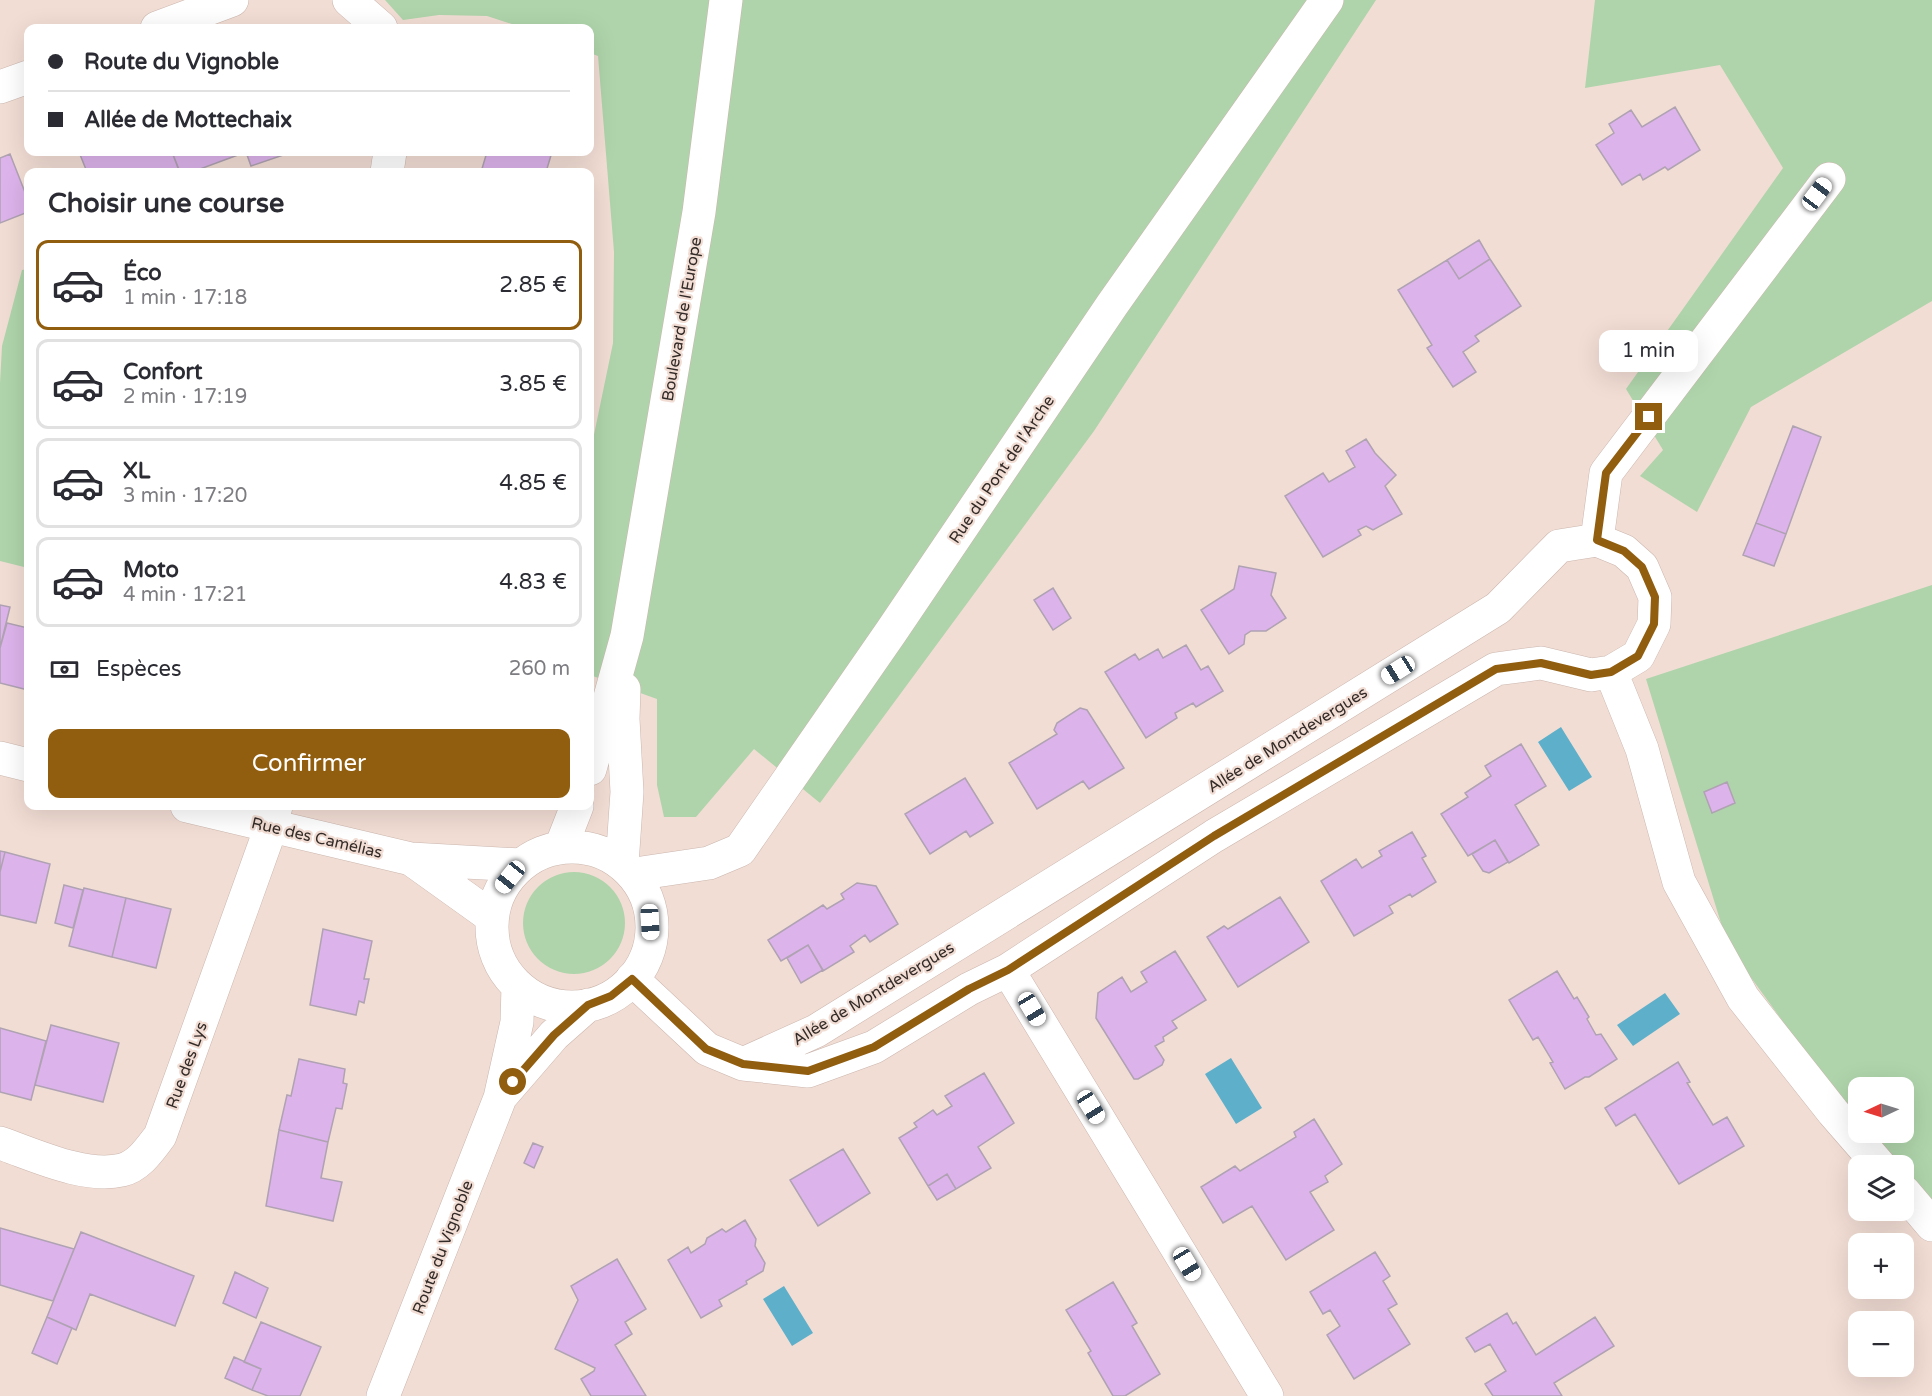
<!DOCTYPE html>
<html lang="fr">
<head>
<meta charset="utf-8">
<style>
	:root { --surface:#fff; --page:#f2f2f3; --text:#2b2b33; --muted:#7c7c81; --line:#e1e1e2; --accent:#915d0f }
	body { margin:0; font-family:"Varela Round",sans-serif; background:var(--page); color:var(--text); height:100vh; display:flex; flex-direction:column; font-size:22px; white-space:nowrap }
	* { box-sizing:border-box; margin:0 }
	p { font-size:20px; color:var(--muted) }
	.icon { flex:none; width:33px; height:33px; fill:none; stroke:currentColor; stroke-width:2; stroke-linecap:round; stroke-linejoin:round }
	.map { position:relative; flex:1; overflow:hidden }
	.details { position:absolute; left:24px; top:168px; width:570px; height:642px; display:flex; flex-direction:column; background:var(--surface); border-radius:12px; box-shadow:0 6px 24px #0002 }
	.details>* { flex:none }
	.guide { position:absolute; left:24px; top:24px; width:570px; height:132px; border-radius:12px; box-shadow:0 6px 24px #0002; display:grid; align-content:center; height:132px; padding:0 24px; background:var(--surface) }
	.needle { width:39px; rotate:266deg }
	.fabs { position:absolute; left:1848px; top:1077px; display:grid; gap:12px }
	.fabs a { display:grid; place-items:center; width:66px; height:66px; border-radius:12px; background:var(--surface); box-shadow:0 6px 24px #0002; font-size:30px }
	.end { position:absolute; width:27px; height:27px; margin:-14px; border:8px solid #915d0f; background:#fff; box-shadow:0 0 0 3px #fff }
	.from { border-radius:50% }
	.bubble { position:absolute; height:42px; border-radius:12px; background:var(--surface); box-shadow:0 6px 24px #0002; font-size:20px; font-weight:600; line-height:42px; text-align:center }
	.car { position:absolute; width:18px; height:36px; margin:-18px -9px; border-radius:8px; box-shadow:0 0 4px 2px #0007; background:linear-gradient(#fff 24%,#345 0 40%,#fff 0 76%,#345 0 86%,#fff 0) }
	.guide b { display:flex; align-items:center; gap:21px; height:57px; font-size:22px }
	.guide b+b { border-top:2px solid var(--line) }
	.guide i { width:15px; height:15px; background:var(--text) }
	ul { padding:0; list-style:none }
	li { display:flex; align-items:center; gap:18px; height:90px; margin:0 12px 9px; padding:0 12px; border:3px solid var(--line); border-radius:12px }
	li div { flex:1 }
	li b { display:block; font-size:22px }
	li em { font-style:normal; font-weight:600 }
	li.active { border-color:var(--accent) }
	li>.icon { width:54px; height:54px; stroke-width:1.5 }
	h2 { padding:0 24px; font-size:27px; line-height:72px }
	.pay { display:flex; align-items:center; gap:15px; height:66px; padding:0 24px; font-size:22px }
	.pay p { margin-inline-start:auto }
	.button { display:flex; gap:12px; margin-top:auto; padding:12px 24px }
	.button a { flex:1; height:69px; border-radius:12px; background:var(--accent); color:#fff; font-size:24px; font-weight:600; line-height:69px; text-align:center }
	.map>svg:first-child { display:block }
	.green { fill:#afd4ab }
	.water { fill:#5eb0ca }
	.building { fill:#ddb3eb; stroke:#afa2b2; stroke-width:1.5 }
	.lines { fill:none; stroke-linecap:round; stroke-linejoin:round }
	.minor-casing { stroke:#cbb6ae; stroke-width:34 }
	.tertiary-casing { stroke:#cbb6ae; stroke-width:34 }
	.minor { stroke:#fff; stroke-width:33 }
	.tertiary { stroke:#fff; stroke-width:33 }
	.route { stroke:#915d0f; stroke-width:8 }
	.labels { text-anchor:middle; stroke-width:4.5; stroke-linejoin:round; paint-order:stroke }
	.street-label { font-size:16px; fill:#332b28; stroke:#f2ddd4 }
</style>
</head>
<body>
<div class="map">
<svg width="1932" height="1396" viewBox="0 0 1932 1396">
	<rect width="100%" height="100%" fill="#f2ddd4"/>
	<path class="green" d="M385,0H1376L1094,431L820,803L754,749L696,817H664L657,785V699L590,675V454L613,343L614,252L598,56L590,53V28H524L487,16L439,15L403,20Z
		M1595,0H1932V301L1751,407L1697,512L1640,476L1663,450L1626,389L1783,168L1720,65L1585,88Z
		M28,269V568L0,561V383L2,346L22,270Z
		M1932,585V1201L1904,1171V1166L1899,1165L1872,1133L1904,1132V1088H1858V1117L1808,1056L1728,946L1646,679Z
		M523 923a51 51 0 1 1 102 0a51 51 0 1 1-102 0Z"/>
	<path class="water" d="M1561,727L1592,777L1569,791L1538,742Z
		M1665,993L1680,1014L1633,1046L1617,1025Z
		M1231,1058L1262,1108L1236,1124L1205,1074Z
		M784,1286L813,1333L792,1346L763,1299Z"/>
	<path class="building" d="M1675,107L1700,150L1668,170L1665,167L1643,180L1640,174L1622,185L1596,145L1614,133L1609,124L1631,110L1642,127Z
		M79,152H172L178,168L167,172H87Z
		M172,152H246L192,172H180Z
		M246,152H292L251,166Z
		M487,152H552L546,172H481Z
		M10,154L28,200V212L0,223V158Z
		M1479,240L1490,259L1459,279L1447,260Z
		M1490,259L1521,306L1475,336L1479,341L1463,352L1476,372L1453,387L1427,348L1432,345L1398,290L1447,260L1459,279Z
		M1793,426L1821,437L1786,534L1756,523Z
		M1366,439L1375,453L1396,475L1385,486L1402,514L1373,530L1366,526L1358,530L1361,535L1323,557L1285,496L1323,473L1329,482L1355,467L1346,451Z
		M1756,523L1786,534L1774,566L1743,555Z
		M1239,566L1276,573L1271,595L1286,618L1266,631H1251L1245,635L1244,644L1229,654L1201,610L1234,589Z
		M1053,588L1071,618L1053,630L1034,600Z
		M0,605L10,607L0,648Z
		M7,623L28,628V690L0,683V648Z
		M1186,645L1201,670L1208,666L1223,691L1196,707L1193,703L1175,713L1177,718L1146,738L1105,672L1135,654L1139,660L1158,649L1163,658Z
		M1080,708L1087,710L1124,768L1089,789L1083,781L1037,809L1009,763L1057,734L1054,730L1057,723Z
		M1521,744L1546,786L1515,805L1539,845L1509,863L1495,840L1468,856L1441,814L1468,797L1465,793L1491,776L1485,766Z
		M965,778L993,823L970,837L966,831L930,854L905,814Z
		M1727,782L1735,803L1712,813L1704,792Z
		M1412,832L1426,856L1422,858L1436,882L1412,897L1410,894L1389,906L1393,913L1354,936L1321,881L1356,859L1362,868L1382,856L1379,851Z
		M1495,840L1508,862L1489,873L1483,871L1472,854Z
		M0,851L5,852L0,872Z
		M5,852L50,864L36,923L0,915V872Z
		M857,883L876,886L898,924L870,942L865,935L850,946L854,952L823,971L808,945L781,961L768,940L823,905L827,909L844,899L841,894Z
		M64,885L83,890L73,928L55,923Z
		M84,888L126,898L112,957L69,946Z
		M1280,897L1309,942L1238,987L1207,937L1224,926L1228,929Z
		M126,898L171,909L156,968L112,957Z
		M323,929L372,941L364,979H369L364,1003L359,1001L356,1015L310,1005Z
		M808,945L823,970L801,983L787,958Z
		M1175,951L1206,1000L1172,1021L1177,1028L1163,1037L1164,1041L1155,1046L1164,1060L1162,1065L1138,1079H1134L1096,1018L1098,993L1122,977L1131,992L1147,982L1141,972Z
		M1557,971L1574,999L1577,997L1589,1017L1587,1019L1596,1035L1601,1034L1617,1059L1589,1077H1585L1565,1089L1550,1063L1553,1062L1538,1037L1533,1040L1509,1000Z
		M51,1025L119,1043L103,1102L35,1085Z
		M0,1028L46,1041L31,1100L0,1092Z
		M299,1059L345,1069L343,1083L347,1084L342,1109L336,1108L328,1142L279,1130L287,1095L291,1096Z
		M1678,1062L1690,1082L1687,1083L1713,1125L1727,1117L1744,1146L1679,1184L1635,1114L1616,1126L1605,1108Z
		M984,1073L1014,1123L978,1147L991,1168L956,1189L947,1174L928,1186L899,1138L917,1127L914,1123L933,1110L937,1115L952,1106L945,1096Z
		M1314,1119L1342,1164L1325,1176L1328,1182L1310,1192L1334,1230L1286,1260L1252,1206L1223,1223L1201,1187L1235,1166L1240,1171L1296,1137L1294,1132Z
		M279,1130L328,1142L321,1178L342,1182L333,1221L266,1206Z
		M533,1143L543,1147L534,1168L524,1163Z
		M843,1149L870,1193L818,1226L790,1180Z
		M947,1174L956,1189L937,1200L928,1186Z
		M745,1220L756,1239L755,1246L765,1263L763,1271L746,1281L747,1284L719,1300L722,1306L701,1318L668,1260L688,1247L691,1253L705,1244L707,1238L722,1229L726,1232Z
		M0,1228L74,1249L53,1301L0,1285Z
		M81,1232L194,1276L175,1326L90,1294L76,1330L47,1317Z
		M1375,1252L1390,1276L1383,1281L1397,1304L1388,1309L1410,1344L1354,1379L1327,1335L1340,1326L1330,1310L1323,1314L1310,1292Z
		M617,1259L646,1309L625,1322L632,1334L615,1345L646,1396H591L581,1379L594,1371L595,1368L555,1349L578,1300L571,1286Z
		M235,1272L268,1288L256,1318L223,1303Z
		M1113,1282L1137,1323L1132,1326L1160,1374L1125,1396H1113L1088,1353L1091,1351L1066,1310Z
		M1507,1313L1513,1324L1516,1322L1536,1355L1595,1317L1614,1346L1554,1383L1562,1396H1493L1485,1384L1506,1371L1490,1344L1475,1352L1466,1338Z
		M47,1317L72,1328L57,1364L32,1353Z
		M261,1322L321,1347L300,1396H268L252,1390L261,1369L244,1362Z
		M234,1357L261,1369L252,1390L225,1378Z"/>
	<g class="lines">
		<g class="minor-casing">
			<path id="minor" d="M349,0L381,28
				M157,28L232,0
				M0,87L28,77
				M387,172L390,152
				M1597,540L1606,473L1829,179
				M1611,672L1642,749L1679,882L1743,998L1833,1112L1880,1166
				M0,758L28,765
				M187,806L411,859L520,865
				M411,859L492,917
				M635,874L709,863L740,850L891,632L1112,305L1327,0
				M1008,970L1267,1396
				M632,979L707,1049L743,1064L808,1071L874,1047L969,989L1008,970L1214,836L1496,669L1541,663L1591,675L1611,672L1638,656L1654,624L1655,597L1642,567L1624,551L1597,540L1559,546L1498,608L816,1031L743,1064
				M0,1143C35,1155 85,1179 122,1170C139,1166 150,1149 160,1136L271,827L276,806
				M1904,1192L1932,1225"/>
		</g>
		<g class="tertiary-casing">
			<path id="tertiary" d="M590,769L627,636L699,212L726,0
				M561,847L577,806
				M492 927a80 80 0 1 1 160 0a80 80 0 1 1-160 0Z
				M622,864L627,792L623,719L624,689
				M503,1094L554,1035L588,1005
				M383,1396L500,1098L517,1022L518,986"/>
		</g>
		<use href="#minor" class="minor"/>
		<use href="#tertiary" class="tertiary"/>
	</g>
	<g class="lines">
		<path class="route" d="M513,1082L554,1035L588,1005L611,996L632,979L706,1049L743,1064L808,1071L874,1047L969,989L1008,970L1214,836L1496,669L1541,663L1591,675L1611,672L1638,656L1654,624L1655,597L1642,567L1624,551L1597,540L1606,473L1649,417"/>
	</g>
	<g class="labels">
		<g class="street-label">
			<text transform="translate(681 319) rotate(-80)" y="6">Boulevard de l'Europe</text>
			<text transform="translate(1001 469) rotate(-56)" y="6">Rue du Pont de l'Arche</text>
			<text transform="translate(1287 739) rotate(-32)" y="6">Allée de Montdevergues</text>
			<text transform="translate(317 837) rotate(13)" y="6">Rue des Camélias</text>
			<text transform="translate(873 993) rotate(-31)" y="6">Allée de Montdevergues</text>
			<text transform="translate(186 1065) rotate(-70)" y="6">Rue des Lys</text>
			<text transform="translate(442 1247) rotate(-69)" y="6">Route du Vignoble</text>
		</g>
	</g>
</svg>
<div class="fabs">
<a><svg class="needle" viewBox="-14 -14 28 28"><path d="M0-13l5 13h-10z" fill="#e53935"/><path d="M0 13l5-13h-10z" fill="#7c7c81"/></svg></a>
<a><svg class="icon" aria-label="layers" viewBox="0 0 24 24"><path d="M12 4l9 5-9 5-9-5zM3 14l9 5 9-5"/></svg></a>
<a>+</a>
<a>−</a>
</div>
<i class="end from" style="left:513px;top:1082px"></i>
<i class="end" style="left:1649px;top:417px"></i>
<div class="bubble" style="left:1599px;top:330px;width:99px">1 min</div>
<i class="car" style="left:1817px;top:194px;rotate:37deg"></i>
<i class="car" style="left:1398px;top:670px;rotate:238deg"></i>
<i class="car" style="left:510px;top:877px;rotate:219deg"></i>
<i class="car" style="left:650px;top:922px;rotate:177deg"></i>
<i class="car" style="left:1032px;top:1009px;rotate:149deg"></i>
<i class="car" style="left:1091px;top:1107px;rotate:148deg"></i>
<i class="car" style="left:1187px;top:1264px;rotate:149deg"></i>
<div class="guide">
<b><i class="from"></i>Route du Vignoble</b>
<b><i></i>Allée de Mottechaix</b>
</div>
<section class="details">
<h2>Choisir une course</h2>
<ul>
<li class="active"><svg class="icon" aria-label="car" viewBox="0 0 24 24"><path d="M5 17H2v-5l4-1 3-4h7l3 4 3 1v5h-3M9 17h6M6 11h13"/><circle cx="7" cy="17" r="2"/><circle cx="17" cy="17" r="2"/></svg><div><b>Éco</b><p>1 min · 17:18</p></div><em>2.85 €</em></li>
<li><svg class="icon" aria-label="car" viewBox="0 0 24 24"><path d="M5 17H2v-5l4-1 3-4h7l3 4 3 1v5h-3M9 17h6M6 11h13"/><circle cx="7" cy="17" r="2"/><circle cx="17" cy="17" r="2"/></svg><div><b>Confort</b><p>2 min · 17:19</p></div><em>3.85 €</em></li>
<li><svg class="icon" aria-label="car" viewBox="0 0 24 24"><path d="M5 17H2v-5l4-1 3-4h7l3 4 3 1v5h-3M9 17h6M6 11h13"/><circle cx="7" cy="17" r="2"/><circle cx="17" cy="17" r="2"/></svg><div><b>XL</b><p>3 min · 17:20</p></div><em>4.85 €</em></li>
<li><svg class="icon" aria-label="car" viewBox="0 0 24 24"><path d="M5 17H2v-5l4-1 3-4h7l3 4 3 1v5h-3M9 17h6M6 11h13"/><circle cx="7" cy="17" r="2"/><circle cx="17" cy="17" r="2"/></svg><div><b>Moto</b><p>4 min · 17:21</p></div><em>4.83 €</em></li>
</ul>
<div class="pay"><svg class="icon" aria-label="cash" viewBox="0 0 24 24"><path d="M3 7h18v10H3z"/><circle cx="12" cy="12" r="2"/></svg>Espèces<p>260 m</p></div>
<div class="button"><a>Confirmer</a></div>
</section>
</div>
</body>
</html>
